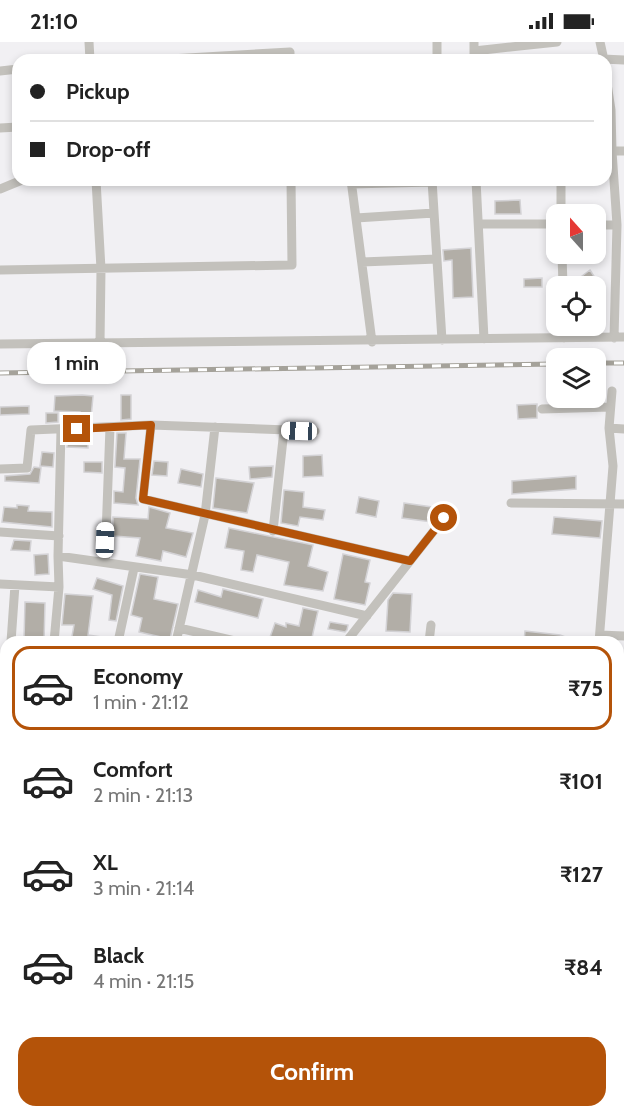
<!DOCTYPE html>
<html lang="en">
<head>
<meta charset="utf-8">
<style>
	:root { --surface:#fff; --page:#f2f2f2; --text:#222; --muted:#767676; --line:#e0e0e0; --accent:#b45309 }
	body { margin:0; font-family:Cabin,sans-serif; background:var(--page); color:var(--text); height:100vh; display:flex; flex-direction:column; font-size:22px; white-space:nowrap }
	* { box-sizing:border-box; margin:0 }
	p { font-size:20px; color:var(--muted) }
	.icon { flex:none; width:33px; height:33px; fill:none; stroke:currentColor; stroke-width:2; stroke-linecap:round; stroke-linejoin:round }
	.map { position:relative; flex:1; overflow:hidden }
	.details { position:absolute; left:0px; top:594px; width:624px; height:482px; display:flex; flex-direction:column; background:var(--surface); border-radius:18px 18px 0 0; box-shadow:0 3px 9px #0003 }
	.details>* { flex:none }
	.banner { position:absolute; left:12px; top:12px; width:600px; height:132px; border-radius:18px; box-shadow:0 3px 9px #0003; display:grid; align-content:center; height:132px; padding:0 18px; background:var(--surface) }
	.needle { width:39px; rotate:339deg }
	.controls { position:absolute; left:546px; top:162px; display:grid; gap:12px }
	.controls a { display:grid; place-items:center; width:60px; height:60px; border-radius:12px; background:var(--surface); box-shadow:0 3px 9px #0003; font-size:30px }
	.end { position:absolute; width:27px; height:27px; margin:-14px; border:8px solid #b45309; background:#fff; box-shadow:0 0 0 3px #fff }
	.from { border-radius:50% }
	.bubble { position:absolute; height:42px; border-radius:18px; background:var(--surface); box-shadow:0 3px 9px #0003; font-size:20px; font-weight:800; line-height:42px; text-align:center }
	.car { position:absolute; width:18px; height:36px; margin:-18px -9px; border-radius:8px; box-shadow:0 0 4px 2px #0007; background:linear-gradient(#fff 24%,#345 0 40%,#fff 0 76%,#345 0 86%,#fff 0) }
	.banner b { display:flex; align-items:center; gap:21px; height:57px; font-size:22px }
	.banner b+b { border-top:2px solid var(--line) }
	.banner i { width:15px; height:15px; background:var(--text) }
	ul { padding:10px 0 0; list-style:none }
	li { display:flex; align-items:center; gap:18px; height:84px; margin:0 12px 9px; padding:0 6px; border:3px solid transparent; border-radius:18px }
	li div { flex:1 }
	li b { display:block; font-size:22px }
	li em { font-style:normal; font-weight:800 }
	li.active { border-color:var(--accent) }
	li>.icon { width:54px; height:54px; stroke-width:1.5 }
	.cta { display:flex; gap:12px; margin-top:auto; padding:12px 18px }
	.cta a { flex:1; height:69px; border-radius:18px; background:var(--accent); color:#fff; font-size:24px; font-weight:800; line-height:69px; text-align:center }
	.status { display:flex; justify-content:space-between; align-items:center; height:42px; padding:0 30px; background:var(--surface); direction:ltr }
	.status svg { height:16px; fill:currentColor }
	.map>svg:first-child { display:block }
	.building { fill:#b2aea7; stroke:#d3d2d5; stroke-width:1.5 }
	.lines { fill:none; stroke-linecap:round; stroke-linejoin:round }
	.highway-casing { stroke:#b4b2ae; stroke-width:16 }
	.minor { stroke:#c3c1bc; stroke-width:9 }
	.highway { stroke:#fff; stroke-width:14 }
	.rail-casing { stroke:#a5a29a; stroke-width:5 }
	.rail { stroke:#fff; stroke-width:3; stroke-dasharray:9; stroke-linecap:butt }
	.route { stroke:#b45309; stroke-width:8 }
</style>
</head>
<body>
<div class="status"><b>21:10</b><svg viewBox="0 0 49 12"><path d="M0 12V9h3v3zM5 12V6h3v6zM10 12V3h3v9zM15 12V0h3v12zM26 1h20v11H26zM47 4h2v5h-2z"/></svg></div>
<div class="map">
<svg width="624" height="1075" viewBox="0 0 624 1075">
	<rect width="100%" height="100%" fill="#f1f0f3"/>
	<path class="building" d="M520,158L521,172H495V159Z
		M471,206L473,255L453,256L452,218L444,219L443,208Z
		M590,228L597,239L590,244H584L578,237Z
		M542,236V245H524V237Z
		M82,353L93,354L91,376L80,375V370L54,369L55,354Z
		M121,353H131V377L121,378Z
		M537,362V376L518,377L517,363Z
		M29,364V372L0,373V365Z
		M46,371H58V380L46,381Z
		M117,391H126L124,417H140L136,456L138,463L114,461V449L123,450L125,426L115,425Z
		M68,395L88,396V406L67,405Z
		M42,410L54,411L53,425L40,424Z
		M322,413L323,434L303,435V414Z
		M154,419L168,420L167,434L152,433Z
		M84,420H102V431L84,430Z
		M273,424L272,435L250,437L249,425Z
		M34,425L41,426L39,441L5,439V434L30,432Z
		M181,427L203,432L201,445L178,441Z
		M576,434V447L512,452V439Z
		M216,436L254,441L247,471L213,466Z
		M284,448L304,450L303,465L325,468L323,478L300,475L298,484L281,481Z
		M359,455L379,459L376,475L356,471Z
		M404,461L439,466L438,472L432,480L402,476Z
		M17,463L29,464L28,469L52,470V485L2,480L4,465L17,466Z
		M149,465L170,471L166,486L193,491L186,515L163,509L161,519L136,514L140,496L113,494V475L148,477Z
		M554,475L602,479L600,496L552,492Z
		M229,486L313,503L308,524L328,530L323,549L284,543L289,520L257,513L253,530L241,528L244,509L225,506Z
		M14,498L31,499L30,509L11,508Z
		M48,512L49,532L35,533L34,513Z
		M343,512L370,518L365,540L370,541L365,563L334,557Z
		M140,532L158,535L154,557L178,562L170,597L139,590L142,576L131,573Z
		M97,536L123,544L116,579L109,578L112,553L93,547Z
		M223,547L263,557L258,576L195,560L198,548L221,555Z
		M393,551L412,552L410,590L386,589L388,558Z
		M65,552L93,554L88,593L108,596V600H71L74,583H62Z
		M25,560L45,561L44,600H26L24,597Z
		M303,566L318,569L311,600L269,598L275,581L286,585V581L299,584Z
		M330,580L348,583L347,588L345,590L328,587Z
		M525,589L560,593L568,596L567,600H524Z"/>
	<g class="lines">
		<g class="highway-casing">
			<path id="highway" d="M0,879L6,880
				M0,898L6,899
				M618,960H624
				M618,980H624"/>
		</g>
		<path class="minor" d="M89,0L90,18
			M437,0V18
			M474,0V18
			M600,0L604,18
			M474,9L557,0
			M603,17L624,18
			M153,18L290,10V18
			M0,29L18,27
			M606,35L611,68
			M606,68H611L612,109H606
			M0,86L18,85
			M96,138L101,227L100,301
			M351,138L372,300
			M432,138L442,298
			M476,138L484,297
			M561,138V172
			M351,142L432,140
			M0,147L22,138
			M356,176L434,171
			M479,182H556
			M596,183H617
			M562,212L563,244
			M362,220L437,217
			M0,228L292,223L291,138
			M563,284L564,296
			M614,296L617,183L612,109H624
			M0,302L624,295
			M542,367L610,365
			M151,383L315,389
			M609,386L624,387
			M0,427L27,426L31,388L151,383L143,457L410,519
			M511,461L624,462
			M273,489L284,388
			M0,490L59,494
			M58,514L61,388
			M105,520L110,385
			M0,542L59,545L58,514L193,533L367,574
			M179,586L239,600
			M600,593L624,594
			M11,600L15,543
			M54,600L59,545
			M118,600L134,526
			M176,600L205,473L215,385
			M346,600L444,476
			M429,600L431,583
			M599,600L613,424L609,386L612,349
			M4,701L6,672
			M618,701L624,702
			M0,748H6
			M0,797L6,798
			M618,900L624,901
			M0,953L6,926
			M0,1015L6,1016
			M110,1075L111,1070
			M493,1075L494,1070"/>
		<use href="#highway" class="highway"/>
		<g class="rail-casing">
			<path id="rail" d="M596,321H624
				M0,331L556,322"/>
		</g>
		<use href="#rail" class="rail"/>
	</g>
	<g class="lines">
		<path class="route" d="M77,387L151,383L143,457L410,519L444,476"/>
	</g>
</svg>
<div class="controls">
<a><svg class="needle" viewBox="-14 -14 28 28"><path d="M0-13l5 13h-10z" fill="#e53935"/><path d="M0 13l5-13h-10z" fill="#767676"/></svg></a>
<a><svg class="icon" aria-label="locate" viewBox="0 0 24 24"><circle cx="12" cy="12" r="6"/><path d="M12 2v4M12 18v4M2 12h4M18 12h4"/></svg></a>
<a><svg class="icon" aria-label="layers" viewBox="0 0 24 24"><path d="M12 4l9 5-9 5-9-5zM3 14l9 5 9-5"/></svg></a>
</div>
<i class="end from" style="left:444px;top:476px"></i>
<i class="end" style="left:77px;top:387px"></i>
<div class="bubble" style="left:27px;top:300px;width:99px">1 min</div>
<i class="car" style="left:299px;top:389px;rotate:272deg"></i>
<i class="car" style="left:105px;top:498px;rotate:2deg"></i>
<div class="banner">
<b><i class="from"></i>Pickup</b>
<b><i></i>Drop-off</b>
</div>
<section class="details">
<ul>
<li class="active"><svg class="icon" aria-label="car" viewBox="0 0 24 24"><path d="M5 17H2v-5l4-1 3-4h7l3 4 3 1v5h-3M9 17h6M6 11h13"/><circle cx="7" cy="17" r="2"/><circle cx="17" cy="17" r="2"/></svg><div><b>Economy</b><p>1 min · 21:12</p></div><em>₹75</em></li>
<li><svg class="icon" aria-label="car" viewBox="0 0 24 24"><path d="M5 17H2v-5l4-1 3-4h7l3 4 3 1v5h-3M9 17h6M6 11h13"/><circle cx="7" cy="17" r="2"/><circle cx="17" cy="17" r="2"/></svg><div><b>Comfort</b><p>2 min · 21:13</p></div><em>₹101</em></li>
<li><svg class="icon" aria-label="car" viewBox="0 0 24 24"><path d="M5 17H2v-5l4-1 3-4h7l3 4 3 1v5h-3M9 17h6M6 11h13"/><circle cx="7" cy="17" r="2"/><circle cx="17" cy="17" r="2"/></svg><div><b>XL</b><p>3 min · 21:14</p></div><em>₹127</em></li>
<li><svg class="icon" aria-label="car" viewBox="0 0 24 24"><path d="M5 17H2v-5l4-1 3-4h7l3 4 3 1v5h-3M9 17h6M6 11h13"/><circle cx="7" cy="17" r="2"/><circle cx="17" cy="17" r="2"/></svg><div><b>Black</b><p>4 min · 21:15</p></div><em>₹84</em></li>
</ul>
<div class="cta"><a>Confirm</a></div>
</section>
</div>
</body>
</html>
